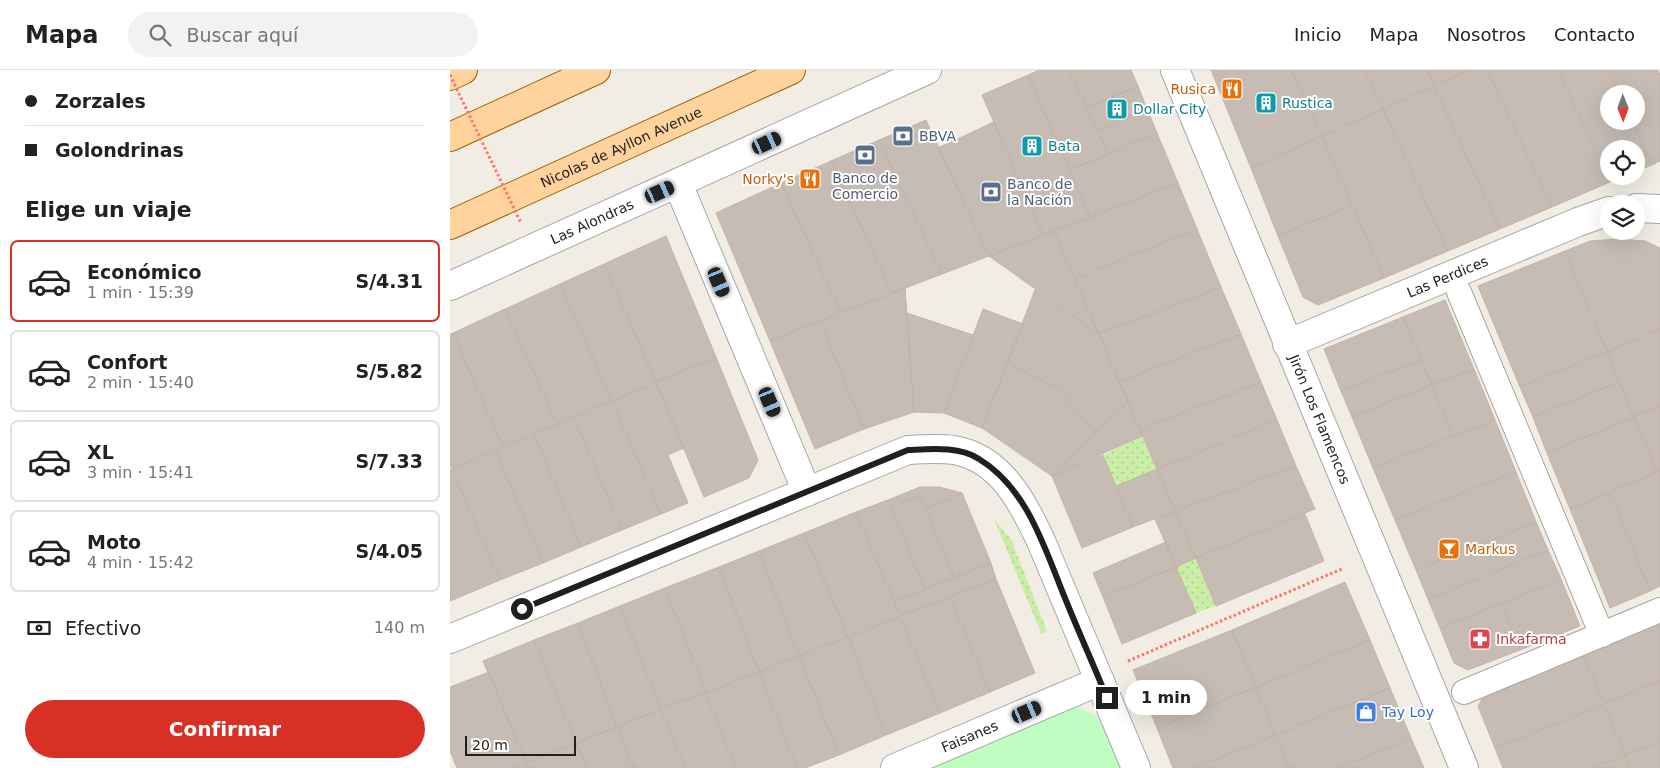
<!DOCTYPE html>
<html lang="es">
<head>
<meta charset="utf-8">
<style>
	:root { --surface:#fff; --page:#f2f2f2; --text:#222; --muted:#767676; --line:#e0e0e0; --accent:#d93025 }
	body { margin:0; font-family:"DejaVu Sans",sans-serif; background:var(--page); color:var(--text); height:100vh; display:flex; flex-direction:column; font-size:19px; white-space:nowrap }
	* { box-sizing:border-box; margin:0 }
	p { font-size:16px; color:var(--muted) }
	.icon { flex:none; width:28px; height:28px; fill:none; stroke:currentColor; stroke-width:2; stroke-linecap:round; stroke-linejoin:round }
	.map { position:relative; flex:1; overflow:hidden }
	.details { display:flex; flex-direction:column; background:var(--surface); width:450px }
	.details>* { flex:none }
	.banner { display:grid; align-content:center; height:110px; padding:0 25px; background:var(--surface) }
	.needle { width:32px; rotate:179deg }
	.controls { position:absolute; left:1150px; top:15px; display:grid; gap:10px }
	.controls a { display:grid; place-items:center; width:45px; height:45px; border-radius:50%; background:var(--surface); box-shadow:0 5px 20px #0002; font-size:25px }
	.scale { position:absolute; left:15px; bottom:12px; width:111px; box-sizing:border-box; padding-left:5px; border:2px solid #1f1f1f; border-top:0; font-size:14px; line-height:18px; white-space:nowrap; color:#1f1f1f; -webkit-text-stroke:4px #fff; paint-order:stroke }
	.end { position:absolute; width:22px; height:22px; margin:-11px; border:6px solid #1f1f1f; background:#fff; box-shadow:0 0 0 2px #fff }
	.from { border-radius:50% }
	.bubble { position:absolute; height:35px; border-radius:18px; background:var(--surface); box-shadow:0 5px 20px #0002; font-size:16px; font-weight:600; line-height:35px; text-align:center }
	.car { position:absolute; width:15px; height:30px; margin:-15px -8px; border-radius:6px; box-shadow:0 0 4px 1px #0007; background:linear-gradient(#222 24%,#8ab4d8 0 40%,#222 0 76%,#8ab4d8 0 86%,#222 0) }
	.banner b { display:flex; align-items:center; gap:18px; height:48px; font-size:19px }
	.banner b+b { border-top:1px solid var(--line) }
	.banner i { width:12px; height:12px; background:var(--text) }
	ul { padding:0; list-style:none }
	li { display:flex; align-items:center; gap:15px; height:82px; margin:0 10px 8px; padding:0 15px; border:2px solid var(--line); border-radius:8px }
	li div { flex:1 }
	li b { display:block; font-size:19px }
	li em { font-style:normal; font-weight:600 }
	li.on { border-color:var(--accent) }
	li>.icon { width:45px; height:45px; stroke-width:1.5 }
	h2 { padding:0 25px; font-size:22px; line-height:60px }
	.pay { display:flex; align-items:center; gap:12px; height:55px; padding:0 25px; font-size:19px }
	.pay p { margin-inline-start:auto }
	.cta { display:flex; gap:10px; margin-top:auto; padding:10px 25px }
	.cta a { flex:1; height:58px; border-radius:30px; background:var(--accent); color:#fff; font-size:20px; font-weight:600; line-height:58px; text-align:center }
	header { display:flex; align-items:center; gap:30px; box-sizing:border-box; height:70px; padding:0 25px; background:var(--surface); border-bottom:1px solid var(--line) }
	header strong { font-size:24px }
	nav { display:flex; gap:28px; margin-inline-start:auto; font-size:18px }
	.search { width:350px; height:45px; background:var(--page); display:flex; align-items:center; gap:12px; box-sizing:border-box; padding:0 18px; border-radius:28px; color:var(--muted); font-size:19px }
	main { display:flex; flex:1; min-height:0 }
	.map>svg:first-child { display:block }
	.grass { fill:url(#grass-dots) }
	.park { fill:#bffdc3 }
	.building { fill:#c6bcb4; stroke:#c3b3a6 }
	.lines { fill:none; stroke-linecap:round; stroke-linejoin:round }
	.pedestrian-casing { stroke:#a6a6a6; stroke-width:26 }
	.minor-casing { stroke:#a6a6a6; stroke-width:30 }
	.primary-casing { stroke:#9a6500; stroke-width:30 }
	.path { stroke:#ff7567; stroke-width:3; stroke-dasharray:2.5 2.5; stroke-linecap:butt }
	.pedestrian { stroke:#fff; stroke-width:24 }
	.minor { stroke:#fff; stroke-width:28 }
	.primary { stroke:#ffd39b; stroke-width:28 }
	.path-bridge { stroke:#ff7567; stroke-width:3; stroke-dasharray:2.5 2.5; stroke-linecap:butt }
	.route { stroke:#1f1f1f; stroke-width:6 }
	.labels { text-anchor:middle; stroke-width:4; stroke-linejoin:round; paint-order:stroke }
	.food-label { font-size:14px; fill:#c56008; stroke:#fff; text-anchor:end }
	.culture-label { font-size:14px; fill:#0d838f; stroke:#fff; text-anchor:start }
	.service-label { font-size:14px; fill:#4e5e75; stroke:#fff; text-anchor:start }
	.street-label { font-size:14px; fill:#1f1f1f; stroke:#fff }
	.health-label { font-size:14px; fill:#be3a42; stroke:#fff; text-anchor:start }
	.shop-label { font-size:14px; fill:#366cbe; stroke:#fff; text-anchor:start }
</style>
</head>
<body>
<header>
<strong>Mapa</strong>
<div class="search"><svg class="icon" aria-label="search" viewBox="0 0 24 24"><circle cx="10" cy="10" r="6"/><path d="M15 15l6 6"/></svg>Buscar aquí</div>
<nav><a>Inicio</a><a>Mapa</a><a>Nosotros</a><a>Contacto</a></nav>
</header>
<main>
<section class="details">
<div class="banner">
<b><i class="from"></i>Zorzales</b>
<b><i></i>Golondrinas</b>
</div>
<h2>Elige un viaje</h2>
<ul>
<li class="on"><svg class="icon" aria-label="car" viewBox="0 0 24 24"><path d="M5 17H2v-5l4-1 3-4h7l3 4 3 1v5h-3M9 17h6M6 11h13"/><circle cx="7" cy="17" r="2"/><circle cx="17" cy="17" r="2"/></svg><div><b>Económico</b><p>1 min · 15:39</p></div><em>S/4.31</em></li>
<li><svg class="icon" aria-label="car" viewBox="0 0 24 24"><path d="M5 17H2v-5l4-1 3-4h7l3 4 3 1v5h-3M9 17h6M6 11h13"/><circle cx="7" cy="17" r="2"/><circle cx="17" cy="17" r="2"/></svg><div><b>Confort</b><p>2 min · 15:40</p></div><em>S/5.82</em></li>
<li><svg class="icon" aria-label="car" viewBox="0 0 24 24"><path d="M5 17H2v-5l4-1 3-4h7l3 4 3 1v5h-3M9 17h6M6 11h13"/><circle cx="7" cy="17" r="2"/><circle cx="17" cy="17" r="2"/></svg><div><b>XL</b><p>3 min · 15:41</p></div><em>S/7.33</em></li>
<li><svg class="icon" aria-label="car" viewBox="0 0 24 24"><path d="M5 17H2v-5l4-1 3-4h7l3 4 3 1v5h-3M9 17h6M6 11h13"/><circle cx="7" cy="17" r="2"/><circle cx="17" cy="17" r="2"/></svg><div><b>Moto</b><p>4 min · 15:42</p></div><em>S/4.05</em></li>
</ul>
<div class="pay"><svg class="icon" aria-label="cash" viewBox="0 0 24 24"><path d="M3 7h18v10H3z"/><circle cx="12" cy="12" r="2"/></svg>Efectivo<p>140 m</p></div>
<div class="cta"><a>Confirmar</a></div>
</section>
<div class="map">
<svg width="1210" height="698" viewBox="0 0 1210 698">
	<defs>
		<pattern id="grass-dots" width="8" height="8" patternUnits="userSpaceOnUse" patternTransform="scale(1.25)"><rect width="8" height="8" fill="#cbeea7"/><path d="M2 2h.1M6 6h.1" fill="none" stroke="#aecc8f" stroke-width="1.8" stroke-linecap="round"/></pattern>
	</defs>
	<rect width="100%" height="100%" fill="#f1ede5"/>
	<path class="grass" d="M692,366L707,399L666,416L653,385Z
		M544,449L561,469L597,561L591,563Z
		M746,488L766,536L746,543L726,497Z"/>
	<path class="park" d="M625,636L649,647L670,698H485L487,692Z"/>
	<path class="building" d="M589,0H619L658,84L620,100L578,5Z
		M619,0H681L688,16L637,38Z
		M761,0H841L872,66L801,98Z
		M841,0H915L933,39L872,66Z
		M915,0H977L984,16L933,39Z
		M977,0H1018L984,16Z
		M1018,0H1037L1102,137L1050,159L984,16Z
		M1037,0H1108L1160,112L1102,137Z
		M1108,0H1158L1169,24H1159V51H1182L1202,95L1186,101V79H1159V106H1174L1160,112Z
		M1158,0H1208L1210,5V91L1202,95L1182,51H1186V24H1169Z
		M578,5L640,147L593,165L532,25Z
		M688,16L697,39L648,61L637,38Z
		M984,16L1050,159L998,181L933,39Z
		M697,39L707,63L658,84L648,61Z
		M933,39L998,181L934,208L872,66Z
		M476,50L539,186L492,204L429,70Z
		M544,52L593,165L539,186L488,78Z
		M707,63L728,113L640,147L620,100Z
		M872,66L902,135L828,166L801,98Z
		M429,70L492,204L442,223L381,91Z
		M381,91L442,223L391,243L331,113Z
		M331,113L391,243L320,271L266,143Z
		M728,113L747,159L625,209L604,161Z
		M902,135L934,208L868,235L853,227L828,166Z
		M747,159L771,217L649,264L625,209Z
		M604,161L625,209L649,264L539,186Z
		M216,166L266,287L206,312L154,194Z
		M1167,169L1195,171L1210,178V259L1157,282L1115,181L1140,171Z
		M1115,181L1157,282L1070,317L1028,216Z
		M154,194L206,312L162,331L110,214Z
		M110,214L162,331L107,354L55,239Z
		M771,217L791,264L669,312L649,264Z
		M455,218L464,342L414,359L370,251Z
		M585,220L649,264L678,332L645,363L608,318L557,293Z
		M995,230L1024,299L982,315L953,247Z
		M55,239L107,354L53,377L3,263Z
		M533,239L573,254L532,358L494,343Z
		M457,243L523,265L494,343L464,342Z
		M953,247L971,290L891,321L874,279Z
		M370,251L414,359L365,379L320,271Z
		M1210,259V336L1184,347L1157,282Z
		M3,263L53,377L2,399L0,394V264Z
		M791,264L811,312L690,360L669,312Z
		M1157,282L1169,312L1083,347L1070,317Z
		M266,287L308,390L299,408L254,427L206,312Z
		M971,290L982,315L902,347L891,321Z
		M557,293L608,318L645,363L602,406L532,358Z
		M1024,299L1045,350L1003,366L982,315Z
		M206,312L234,378L218,385L238,433L211,444L162,331Z
		M811,312L827,350L707,399L690,360Z
		M1169,312L1184,347L1097,383L1083,347Z
		M982,315L1003,366L923,398L902,347Z
		M162,331L211,444L172,460L124,347Z
		M678,332L692,366L602,406L645,363Z
		M1210,336V401L1207,402L1184,347Z
		M124,347L172,460L131,477L84,364Z
		M1184,347L1207,402L1120,439L1097,383Z
		M827,350L846,396L725,441L707,399Z
		M1045,350L1066,402L945,450L923,398Z
		M84,364L131,477L93,493L46,381Z
		M46,381L93,493L50,510L2,399Z
		M653,385L683,457L632,478L602,406Z
		M846,396L865,439L746,488L725,441Z
		M2,399L50,510L5,529L0,517V400Z
		M707,399L725,441L683,457L666,416Z
		M1210,401V516L1200,521L1160,422Z
		M1066,402L1086,452L966,500L945,450Z
		M470,417H489L512,423L476,439L470,426L441,437L438,430Z
		M1160,422L1200,521L1160,538L1120,439Z
		M512,423L541,493L504,507L476,439Z
		M470,426L504,507L475,519L441,437Z
		M438,430L475,519L444,531L406,442Z
		M725,441L746,488L726,497L705,449Z
		M406,442L450,546L398,567L354,463Z
		M855,444L874,491L766,536L746,488Z
		M1086,452L1098,480L978,529L966,500Z
		M354,463L398,567L349,586L309,481Z
		M716,472L726,497L653,527L643,503Z
		M1098,480L1111,509L990,558L978,529Z
		M309,481L349,586L309,602L269,497Z
		M541,493L546,509L450,546L444,531Z
		M269,497L309,602L256,623L215,518Z
		M726,497L746,543L672,574L653,527Z
		M546,509L585,603L540,622L500,527Z
		M1111,509L1130,556L1070,580L1051,534Z
		M895,512L920,570L806,617L782,560Z
		M0,517L5,529L0,531Z
		M215,518L256,623L211,639L170,536Z
		M500,527L540,622L490,643L450,546Z
		M1051,534L1070,580L1018,600L1004,593L990,558Z
		M170,536L211,639L167,657L128,553Z
		M450,546L490,643L436,665L398,567Z
		M128,553L167,657L126,673L84,570Z
		M1210,554V611L1154,634L1134,586Z
		M782,560L806,617L707,658L683,600Z
		M398,567L436,665L389,685L349,586Z
		M84,570L126,673L76,692L33,591Z
		M920,570L940,618L825,665L806,617Z
		M349,586L389,685L355,698H347L309,602Z
		M1134,586L1154,634L1045,678L1028,636L1035,624Z
		M39,602L76,692L62,698H7L0,681V617Z
		M309,602L347,698H286L256,623Z
		M1210,611V671L1175,685L1154,634Z
		M806,617L825,665L745,698H723L707,658Z
		M940,618L961,668L889,698H839L825,665Z
		M256,623L286,698H235L211,639Z
		M1154,634L1175,685L1142,698H1053L1045,678Z
		M211,639L235,698H184L167,657Z
		M167,657L184,698H137L126,673Z
		M825,665L839,698H745Z
		M961,668L974,698H889Z
		M1210,671V698H1180L1175,685Z
		M126,673L137,698H78L76,692Z
		M1175,685L1180,698H1142Z
		M76,692L78,698H62Z"/>
	<g class="lines">
		<g class="pedestrian-casing">
			<path id="pedestrian" d="M1009,222L1152,565
				M1014,622L1210,540"/>
		</g>
		<g class="minor-casing">
			<g id="minor">
				<path id="s1" d="M725,0L1014,698"/>
				<path d="M228,114L357,422"/>
				<path d="M1186,138L1210,139"/>
				<path id="s2" d="M0,216L477,0"/>
				<path id="s3" d="M837,274L1128,152L1159,141"/>
				<path d="M0,569L458,380C474,379 489,378 504,380C551,388 573,433 591,471L686,698"/>
				<path id="s4" d="M445,698L650,611"/>
			</g>
		</g>
		<g class="primary-casing">
			<g id="primary">
				<path d="M0,6L13,0"/>
				<path d="M0,67L146,0"/>
				<path id="s5" d="M0,155L341,0"/>
			</g>
		</g>
		<path class="path" d="M678,591L894,498"/>
		<use href="#pedestrian" class="pedestrian"/>
		<use href="#minor" class="minor"/>
		<use href="#primary" class="primary"/>
		<path class="path-bridge" d="M0,5L71,153"/>
	</g>
	<g class="lines">
		<path class="route" d="M72,539L458,380C481,379 509,376 529,389C579,419 596,483 617,533C630,565 644,596 657,628"/>
	</g>
	<defs>
		<g id="restaurant-square" transform="scale(1.125)"><rect x="-9" y="-9" width="18" height="18" rx="4" fill="#e8710a" stroke="#fff"/><path d="M-5-6h1v4h1v-4h1v4h1v-4h1v5L-1.5 .5V6h-2V.5L-5-1ZM5-6V6H3V1.5H1.5Q1.5-4 5-6Z" fill="#fff"/></g>
		<g id="building-square" transform="scale(1.125)"><rect x="-9" y="-9" width="18" height="18" rx="4" fill="#0f9aa8" stroke="#fff"/><path d="M-4-6H4V6H1V3H-1V6H-4ZM-2.5-4.3h1.7v1.8h-1.7ZM.8-4.3h1.7v1.8H.8ZM-2.5-1h1.7V.8h-1.7ZM.8-1h1.7V.8H.8Z" fill="#fff"/></g>
		<g id="bank-square" transform="scale(1.125)"><rect x="-9" y="-9" width="18" height="18" rx="4" fill="#5c6f8a" stroke="#fff"/><path d="M-6-4H6V4H-6ZM0-2.3a2.3 2.3 0 1 0 0 4.6a2.3 2.3 0 1 0 0-4.6Z" fill="#fff"/></g>
		<g id="bar-square" transform="scale(1.125)"><rect x="-9" y="-9" width="18" height="18" rx="4" fill="#e8710a" stroke="#fff"/><path d="M-6-5H6L.8 .8V4.5H3.5V6h-7V4.5H-.8V.8Z" fill="#fff"/></g>
		<g id="pharmacy-square" transform="scale(1.125)"><rect x="-9" y="-9" width="18" height="18" rx="4" fill="#e0444e" stroke="#fff"/><path d="M-2-6h4v4h4v4h-4v4h-4v-4h-4v-4h4Z" fill="#fff"/></g>
		<g id="shop-square" transform="scale(1.125)"><rect x="-9" y="-9" width="18" height="18" rx="4" fill="#3f7fe0" stroke="#fff"/><path d="M-5-2.5h2.3a2.7 3.5 0 0 1 5.4 0H5L5.5 6h-11ZM-1.5-2.5h3a1.5 2.3 0 0 0-3 0Z" fill="#fff"/></g>
	</defs>
	<g fill-rule="evenodd">
		<use href="#restaurant-square" x="782" y="19"/>
		<use href="#building-square" x="816" y="33"/>
		<use href="#building-square" x="667" y="39"/>
		<use href="#bank-square" x="453" y="66"/>
		<use href="#building-square" x="582" y="76"/>
		<use href="#bank-square" x="415" y="85"/>
		<use href="#restaurant-square" x="360" y="109"/>
		<use href="#bank-square" x="541" y="122"/>
		<use href="#bar-square" x="999" y="479"/>
		<use href="#pharmacy-square" x="1030" y="569"/>
		<use href="#shop-square" x="916" y="642"/>
	</g>
	<g class="labels">
		<g class="food-label">
			<text x="766" y="24">Rusica</text>
			<text x="344" y="114">Norky's</text>
			<text x="1015" y="484" text-anchor="start">Markus</text>
		</g>
		<g class="culture-label">
			<text x="832" y="38">Rustica</text>
			<text x="683" y="44">Dollar City</text>
			<text x="598" y="81">Bata</text>
		</g>
		<g class="service-label">
			<text x="469" y="71">BBVA</text>
			<text x="415" y="113" text-anchor="middle">Banco de<tspan x="415" dy="16">Comercio</tspan></text>
			<text x="557" y="119">Banco de<tspan x="557" dy="16">la Nación</tspan></text>
		</g>
		<g class="street-label">
			<text dy="5" stroke="none"><textPath href="#s5" startOffset="188">Nicolas de Ayllon Avenue</textPath></text>
			<text dy="5" stroke="none"><textPath href="#s2" startOffset="156">Las Alondras</textPath></text>
			<text dy="5" stroke="none"><textPath href="#s3" startOffset="174">Las Perdices</textPath></text>
			<text dy="5" stroke="none"><textPath href="#s1" startOffset="378">Jirón Los Flamencos</textPath></text>
			<text dy="5" stroke="none"><textPath href="#s4" startOffset="81">Faisanes</textPath></text>
		</g>
		<g class="health-label">
			<text x="1046" y="574">Inkafarma</text>
		</g>
		<g class="shop-label">
			<text x="932" y="647">Tay Loy</text>
		</g>
	</g>
</svg>
<div class="controls">
<a><svg class="needle" viewBox="-14 -14 28 28"><path d="M0-13l5 13h-10z" fill="#e53935"/><path d="M0 13l5-13h-10z" fill="#767676"/></svg></a>
<a><svg class="icon" aria-label="locate" viewBox="0 0 24 24"><circle cx="12" cy="12" r="6"/><path d="M12 2v4M12 18v4M2 12h4M18 12h4"/></svg></a>
<a><svg class="icon" aria-label="layers" viewBox="0 0 24 24"><path d="M12 4l9 5-9 5-9-5zM3 14l9 5 9-5"/></svg></a>
</div>
<div class="scale">20 m</div>
<i class="end from" style="left:72px;top:539px"></i>
<i class="end" style="left:657px;top:628px"></i>
<div class="bubble" style="left:675px;top:610px;width:82px">1 min</div>
<i class="car" style="left:317px;top:73px;rotate:65deg"></i>
<i class="car" style="left:210px;top:122px;rotate:66deg"></i>
<i class="car" style="left:269px;top:212px;rotate:157deg"></i>
<i class="car" style="left:320px;top:332px;rotate:157deg"></i>
<i class="car" style="left:577px;top:642px;rotate:67deg"></i>
</div>
</main>
</body>
</html>
